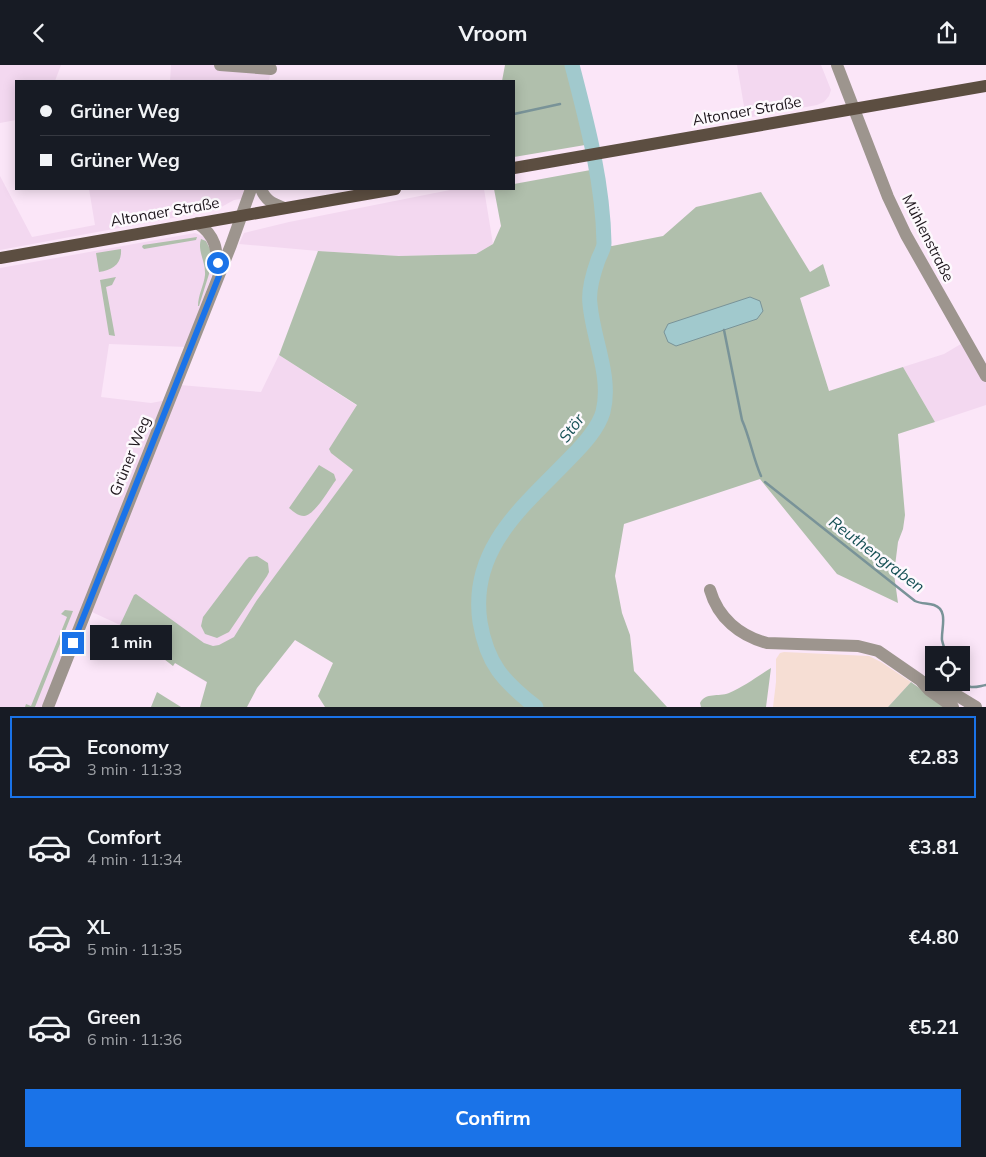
<!DOCTYPE html>
<html lang="en">
<head>
<meta charset="utf-8">
<style>
	:root { --surface:#171b24; --page:#20242c; --text:#f1f3f6; --muted:#9ea1a6; --line:#363941; --accent:#1a73e8 }
	body { margin:0; font-family:Mulish,sans-serif; background:var(--page); color:var(--text); height:100vh; display:flex; flex-direction:column; font-size:19px; white-space:nowrap }
	* { box-sizing:border-box; margin:0 }
	p { font-size:16px; color:var(--muted) }
	.icon { flex:none; width:28px; height:28px; fill:none; stroke:currentColor; stroke-width:2; stroke-linecap:round; stroke-linejoin:round }
	.map { position:relative; height:642px; overflow:hidden }
	.details { display:flex; flex-direction:column; background:var(--surface); flex:1 }
	.details>* { flex:none }
	.hud { position:absolute; left:15px; top:15px; width:500px; height:110px; border-radius:0px; box-shadow:0 2px 12px #0003; display:grid; align-content:center; height:110px; padding:0 25px; background:var(--surface) }
	.tools { position:absolute; left:925px; top:581px; display:grid; gap:10px }
	.tools a { display:grid; place-items:center; width:45px; height:45px; border-radius:0px; background:var(--surface); box-shadow:0 2px 12px #0003; font-size:25px }
	.end { position:absolute; width:22px; height:22px; margin:-11px; border:6px solid #1a73e8; background:#fff; box-shadow:0 0 0 2px #fff }
	.from { border-radius:50% }
	.bubble { position:absolute; height:35px; border-radius:0px; background:var(--surface); box-shadow:0 2px 12px #0003; font-size:16px; font-weight:700; line-height:35px; text-align:center }
	.hud b { display:flex; align-items:center; gap:18px; height:48px; font-size:19px }
	.hud b+b { border-top:1px solid var(--line) }
	.hud i { width:12px; height:12px; background:var(--text) }
	ul { padding:9px 0 0; list-style:none }
	li { display:flex; align-items:center; gap:15px; height:82px; margin:0 10px 8px; padding:0 15px; border:2px solid transparent; border-radius:0px }
	li div { flex:1 }
	li b { display:block; font-size:19px }
	li em { font-style:normal; font-weight:700 }
	li.selected { border-color:var(--accent) }
	li>.icon { width:45px; height:45px; stroke-width:1.5 }
	.cta { display:flex; gap:10px; margin-top:auto; padding:10px 25px }
	.cta a { flex:1; height:58px; border-radius:0px; background:var(--accent); color:#fff; font-size:20px; font-weight:700; line-height:58px; text-align:center }
	header { display:flex; justify-content:space-between; align-items:center; height:65px; padding:0 25px; background:var(--surface); font-size:22px; font-weight:700 }
	.map>svg:first-child { display:block }
	.built { fill:#f3d8f0 }
	.education { fill:#f6ded4 }
	.green { fill:#b0bfac }
	.water { fill:#a1c9cd; stroke:#799398 }
	.lines { fill:none; stroke-linecap:round; stroke-linejoin:round }
	.stream { stroke:#799398; stroke-width:2.5 }
	.river { stroke:#a1c9cd; stroke-width:15 }
	.minor { stroke:#9d958e; stroke-width:12 }
	.major { stroke:#5c4e41; stroke-width:12 }
	.route { stroke:#1a73e8; stroke-width:6 }
	.labels { text-anchor:middle; stroke-width:5; stroke-linejoin:round; paint-order:stroke }
	.street-label { font-size:15px; fill:#1d161c; stroke:#fdf9fd }
	.water-label { font-size:16px; font-style:italic; fill:#175156; stroke:#fdf9fd }
</style>
</head>
<body>
<header><svg class="icon" aria-label="back" viewBox="0 0 24 24"><path d="M15 5l-7 7 7 7"/></svg>Vroom<svg class="icon" aria-label="share" viewBox="0 0 24 24"><path d="M12 15V3M7 8l5-5 5 5M5 13v7h14v-7"/></svg></header>
<div class="map">
<svg width="986" height="642" viewBox="0 0 986 642">
	<rect width="100%" height="100%" fill="#fbe6f8"/>
	<path class="built" d="M0,0H61L55,16H16V55L0,58Z
		M171,0H220L271,4L269,16H170Z
		M737,0H821L831,25L829,31L824,37L817,40L746,53Z
		M0,111L32,172L95,160L89,124H251L247,133L234,135L216,145L0,185Z
		M455,124H484L493,179L476,189L399,191L318,186L239,179L244,168L289,157Z
		M195,168L207,173L217,185L212,210L186,282L109,279L101,332L151,338L167,335L43,642H0V203Z
		M966,276L986,311V340L935,357L903,302L944,289Z
		M279,290L359,342L367,404L236,607L247,642L175,598L173,601L120,560L92,547L180,320L261,327Z"/>
	<path class="education" d="M784,587L869,591L881,597L911,617L888,642H773L776,617V594L780,588Z"/>
	<path class="green" d="M505,0H579L597,78L514,92V16H502Z
		M596,104L604,180L612,181L663,171L696,142L761,127L810,207L823,199L830,221L800,233L829,326L903,302L935,357L898,369L905,450L903,464L898,477L894,509L898,538L837,509L760,414L624,459L615,511L622,548L630,570L634,606L667,642H325L318,631L333,598L295,575L257,623L247,642H200L207,617L175,598L173,601L120,560L134,530L136,529L204,578L213,581L219,580L234,572L257,535L353,405L331,388L329,384L357,340L279,290L318,186L399,191L476,189L493,179L501,161L494,124H514V119Z
		M197,172L196,175L144,184L142,182L143,180Z
		M201,174L206,176L212,188L209,209L199,241H198C198,230 204,220 205,210C206,197 197,186 201,174Z
		M121,184C122,199 113,205 99,207L96,188Z
		M116,212L112,220L106,222L115,271L109,270L100,215Z
		M319,400L334,409L336,415C329,424 315,450 304,451C298,451 294,447 289,443Z
		M257,491L268,498L269,507L267,511L229,567L217,573L205,569L201,561L203,552L246,495L249,492Z
		M65,545L73,546L35,642H25L26,639L31,641L67,552L61,549Z
		M771,603L766,642H701L700,638C706,627 718,632 729,628C743,622 758,611 771,603Z
		M911,617L946,642H888Z
		M157,627L181,642H151Z"/>
	<path class="water" d="M750,232L760,236L763,246L757,254L676,281L668,277L664,267L668,259Z"/>
	<g class="lines">
		<path class="stream" d="M514,49L560,39
			M724,265L742,355C750,373 753,393 761,411
			M765,417L915,536C921,539 928,538 934,540C949,545 941,564 942,575C943,580 945,585 947,590
			M961,616C970,625 975,622 986,620"/>
		<path class="river" d="M536,642C503,616 487,599 480,557C469,483 525,440 570,393C583,380 598,364 603,347C612,311 593,275 590,239C588,225 593,209 598,195C600,189 604,184 604,178C603,117 587,58 572,0"/>
		<path class="minor" d="M220,0L271,4
			M837,0L888,132L906,170L986,311
			M261,124C266,136 272,138 284,143
			M197,158C217,171 217,186 218,208
			M710,525C718,553 740,571 767,578L858,581L878,586L920,615L929,625L953,642
			M925,617L948,625L976,642
			M48,642L231,180L251,124"/>
		<path class="major" d="M514,103L986,21
			M0,193L395,124"/>
	</g>
	<g class="lines">
		<path class="route" d="M73,578L219,211L218,198"/>
	</g>
	<g class="labels">
		<g class="street-label">
			<text transform="translate(747 46) rotate(-10)" y="5">Altonaer Straße</text>
			<text transform="translate(165 147) rotate(-10)" y="5">Altonaer Straße</text>
			<text transform="translate(928 173) rotate(63)" y="5">Mühlenstraße</text>
			<text transform="translate(130 391) rotate(-68)" y="5">Grüner Weg</text>
		</g>
		<g class="water-label">
			<text transform="translate(571 363) rotate(-53)" y="6">Stör</text>
			<text transform="translate(877 489) rotate(37)" y="6">Reuthengraben</text>
		</g>
	</g>
</svg>
<div class="tools">
<a><svg class="icon" aria-label="locate" viewBox="0 0 24 24"><circle cx="12" cy="12" r="6"/><path d="M12 2v4M12 18v4M2 12h4M18 12h4"/></svg></a>
</div>
<i class="end from" style="left:218px;top:198px"></i>
<i class="end" style="left:73px;top:578px"></i>
<div class="bubble" style="left:90px;top:560px;width:82px">1 min</div>
<div class="hud">
<b><i class="from"></i>Grüner Weg</b>
<b><i></i>Grüner Weg</b>
</div>
</div>
<section class="details">
<ul>
<li class="selected"><svg class="icon" aria-label="car" viewBox="0 0 24 24"><path d="M5 17H2v-5l4-1 3-4h7l3 4 3 1v5h-3M9 17h6M6 11h13"/><circle cx="7" cy="17" r="2"/><circle cx="17" cy="17" r="2"/></svg><div><b>Economy</b><p>3 min · 11:33</p></div><em>€2.83</em></li>
<li><svg class="icon" aria-label="car" viewBox="0 0 24 24"><path d="M5 17H2v-5l4-1 3-4h7l3 4 3 1v5h-3M9 17h6M6 11h13"/><circle cx="7" cy="17" r="2"/><circle cx="17" cy="17" r="2"/></svg><div><b>Comfort</b><p>4 min · 11:34</p></div><em>€3.81</em></li>
<li><svg class="icon" aria-label="car" viewBox="0 0 24 24"><path d="M5 17H2v-5l4-1 3-4h7l3 4 3 1v5h-3M9 17h6M6 11h13"/><circle cx="7" cy="17" r="2"/><circle cx="17" cy="17" r="2"/></svg><div><b>XL</b><p>5 min · 11:35</p></div><em>€4.80</em></li>
<li><svg class="icon" aria-label="car" viewBox="0 0 24 24"><path d="M5 17H2v-5l4-1 3-4h7l3 4 3 1v5h-3M9 17h6M6 11h13"/><circle cx="7" cy="17" r="2"/><circle cx="17" cy="17" r="2"/></svg><div><b>Green</b><p>6 min · 11:36</p></div><em>€5.21</em></li>
</ul>
<div class="cta"><a>Confirm</a></div>
</section>
</body>
</html>
